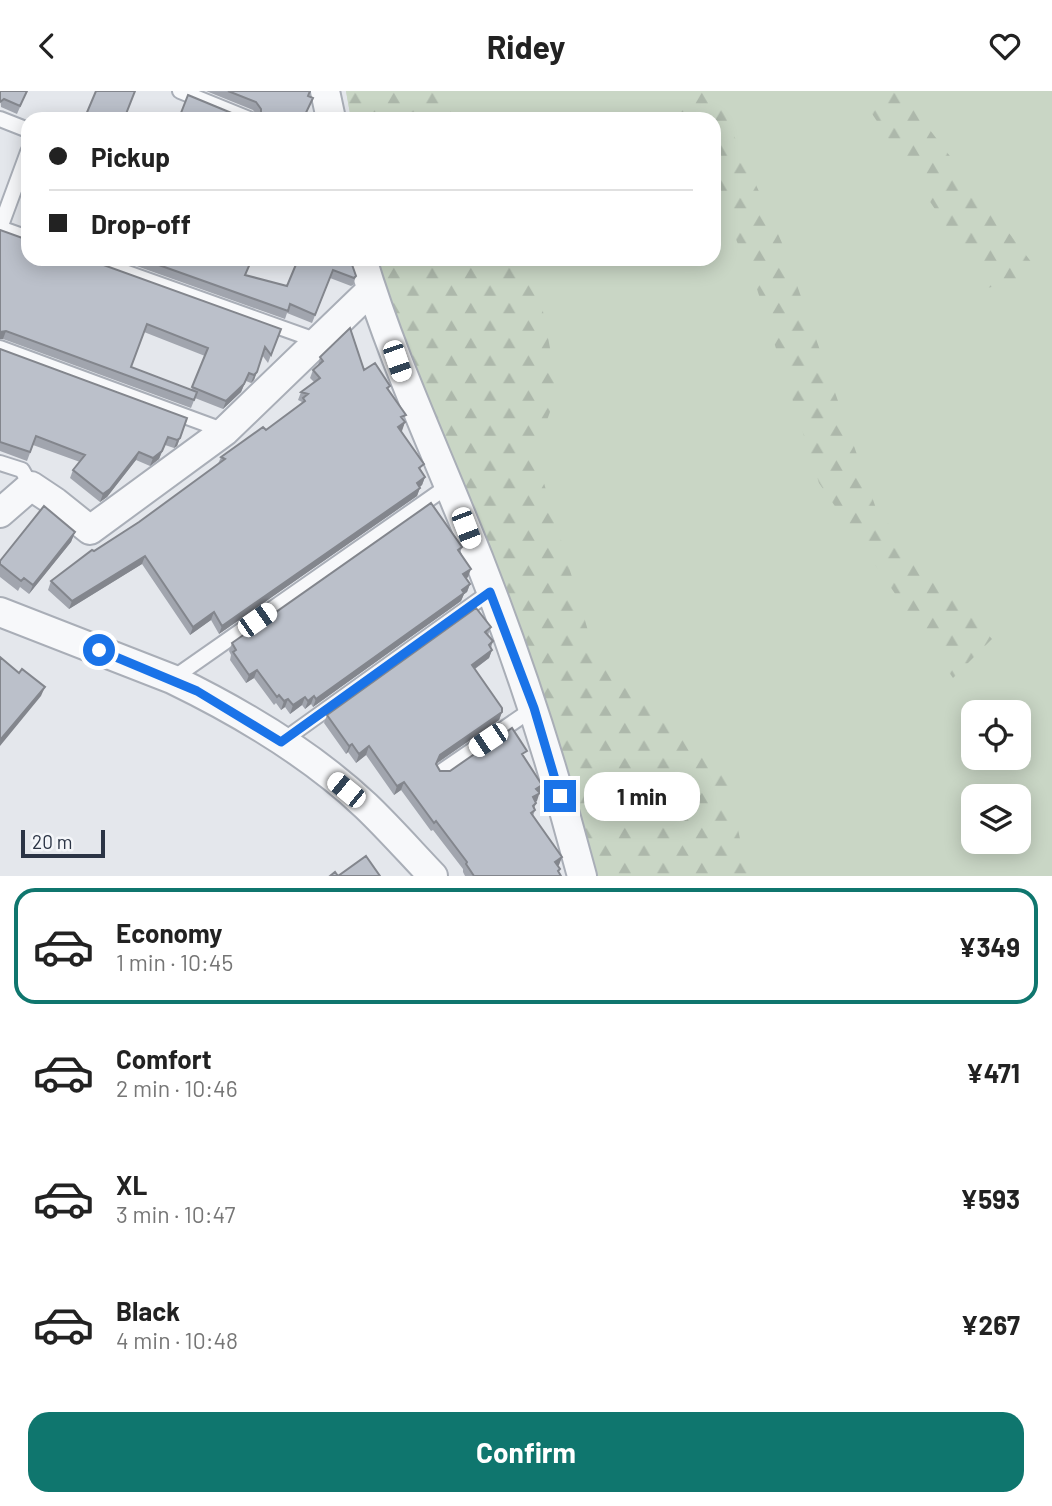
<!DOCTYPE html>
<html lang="en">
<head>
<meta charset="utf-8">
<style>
	:root { --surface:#fff; --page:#f2f2f2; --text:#222; --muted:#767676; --line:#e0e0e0; --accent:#0f766e }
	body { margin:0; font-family:Barlow,sans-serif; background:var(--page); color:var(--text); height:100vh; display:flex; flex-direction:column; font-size:26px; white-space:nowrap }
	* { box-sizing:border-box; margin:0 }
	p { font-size:23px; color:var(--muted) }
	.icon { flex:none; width:38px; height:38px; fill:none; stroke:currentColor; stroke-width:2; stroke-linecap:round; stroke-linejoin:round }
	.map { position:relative; height:785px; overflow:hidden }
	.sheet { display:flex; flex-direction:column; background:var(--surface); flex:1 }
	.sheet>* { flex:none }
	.banner { position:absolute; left:21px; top:21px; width:700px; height:154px; border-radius:21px; box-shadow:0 4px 18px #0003; display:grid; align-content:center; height:154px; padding:0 28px; background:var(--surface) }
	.fabs { position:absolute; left:961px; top:609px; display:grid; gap:14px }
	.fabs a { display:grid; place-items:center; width:70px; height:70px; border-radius:14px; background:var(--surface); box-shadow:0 4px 18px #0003; font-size:35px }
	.scale { position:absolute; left:21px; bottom:18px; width:84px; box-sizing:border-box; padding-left:7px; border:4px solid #2b3445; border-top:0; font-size:19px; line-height:24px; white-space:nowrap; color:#2b3445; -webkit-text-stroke:5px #f4f6f9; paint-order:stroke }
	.end { position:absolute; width:32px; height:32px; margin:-16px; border:9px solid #1a73e8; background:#fff; box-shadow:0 0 0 4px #fff }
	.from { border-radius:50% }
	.bubble { position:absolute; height:49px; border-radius:21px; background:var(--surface); box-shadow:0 4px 18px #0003; font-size:23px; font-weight:700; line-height:49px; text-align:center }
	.car { position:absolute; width:21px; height:42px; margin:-21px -10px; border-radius:9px; box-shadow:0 0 5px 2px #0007; background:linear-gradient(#fff 24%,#345 0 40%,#fff 0 76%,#345 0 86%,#fff 0) }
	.banner b { display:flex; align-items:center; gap:24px; height:66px; font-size:26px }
	.banner b+b { border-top:2px solid var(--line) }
	.banner i { width:18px; height:18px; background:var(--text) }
	ul { padding:12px 0 0; list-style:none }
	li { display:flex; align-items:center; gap:21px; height:116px; margin:0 14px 10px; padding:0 14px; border:4px solid transparent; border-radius:21px }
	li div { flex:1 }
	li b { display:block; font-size:26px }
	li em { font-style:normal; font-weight:700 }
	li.current { border-color:var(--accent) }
	li>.icon { width:63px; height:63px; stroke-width:1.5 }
	.cta { display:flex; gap:14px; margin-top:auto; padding:14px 28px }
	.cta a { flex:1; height:80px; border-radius:21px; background:var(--accent); color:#fff; font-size:28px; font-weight:700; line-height:80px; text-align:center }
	header { display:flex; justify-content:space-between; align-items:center; height:91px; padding:0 28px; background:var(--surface); font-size:32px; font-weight:700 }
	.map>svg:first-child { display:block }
	.green { fill:#c9d6c5; fill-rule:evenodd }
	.forest { fill:url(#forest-firs) }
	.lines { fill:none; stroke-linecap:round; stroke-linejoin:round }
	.service-casing { stroke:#a9aeb7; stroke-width:18 }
	.minor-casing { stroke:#a9aeb7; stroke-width:32 }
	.service { stroke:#f7f8fa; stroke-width:14 }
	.minor { stroke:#f7f8fa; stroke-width:28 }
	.wall { fill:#a1a5ae; fill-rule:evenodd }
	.shaded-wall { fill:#83868d }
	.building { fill:#bbc0ca; stroke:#83868d; stroke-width:2 }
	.route { stroke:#1a73e8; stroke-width:9 }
</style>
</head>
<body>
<header><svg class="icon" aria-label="back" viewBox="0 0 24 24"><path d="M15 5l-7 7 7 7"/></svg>Ridey<svg class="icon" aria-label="heart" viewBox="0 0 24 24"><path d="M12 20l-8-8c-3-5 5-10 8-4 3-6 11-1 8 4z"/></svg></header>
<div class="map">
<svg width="1052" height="785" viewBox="0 0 1052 785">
	<defs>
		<pattern id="forest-firs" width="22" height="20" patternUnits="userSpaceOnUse" patternTransform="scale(1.75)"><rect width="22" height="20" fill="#c9d6c5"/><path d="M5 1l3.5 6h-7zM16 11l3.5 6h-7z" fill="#adb8ab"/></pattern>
	</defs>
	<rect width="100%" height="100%" fill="#e4e7ec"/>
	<path class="green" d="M346,0H1052V785H587L377,168H714V28H351ZM973,621H1018V667H973ZM973,705H1018V751H973Z"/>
	<path class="forest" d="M346,0H444L453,28H351Z
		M672,0H714L782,152L877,420L992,548L953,587L819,392L756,195L714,97V28H684Z
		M857,0H900L1042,185L987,197Z
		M377,168H533L558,299L535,362L595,563L725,678L748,785H587L382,194Z"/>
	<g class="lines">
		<g class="service-casing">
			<path id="service" d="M180,0L249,28
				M0,28L28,39
				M0,137L28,61
				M0,137L28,147
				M88,168L318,250
				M0,257L225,340
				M0,372L22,379L31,395
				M172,588L448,395
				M281,651L490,501
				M442,680L534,617"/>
		</g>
		<g class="minor-casing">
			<path id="minor" d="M325,0L331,28
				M362,168C388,254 424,334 458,417C508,536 549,660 582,785
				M0,422L31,395L55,411L90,439L225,340L371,199
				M0,521L172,588C238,620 312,664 366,715C389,737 411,762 433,785"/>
		</g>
		<use href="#service" class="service"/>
		<use href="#minor" class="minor"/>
	</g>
	<path class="wall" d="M0,0H27L17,23L1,16Z
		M206,0H311L309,5L310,15L257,28L258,26L253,19Z
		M188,4L246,28H179Z
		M0,139L281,238L268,272L262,264L254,289L251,292L246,290L241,301L223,318L195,307L191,317L3,248H0ZM144,241L205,265L191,299L131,276Z
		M117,168H252L245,184L287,195L303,168L356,185L353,194L351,195L330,187L312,232L287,222L285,228Z
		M0,258L187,327L177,355L174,357L165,354L159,368L150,375L136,369L107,406L100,411L70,387L73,379L80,371L33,354L27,370L0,360Z
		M320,266L364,279L390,295L388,299L405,331L401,340L425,386L422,394L420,396L417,405L219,543L211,529L190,544L142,473L69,518L48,499L51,490L94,460L139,431L218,373L221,366L266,339L301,313L302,311L298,309L301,301L314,291L310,287L313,279L318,275Z
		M75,441L71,451L29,503L20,496L18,500L0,486V470Z
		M462,456L460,462L468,486L466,488L470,493L467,501L464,503L461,510L313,616L311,613L305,618L302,614L290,623L285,616L281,619L276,612L274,614L254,587L246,592L230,569L231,564L229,560L232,552Z
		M491,536L488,544L493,550L491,557L492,559L489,567L475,578L502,621L499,629L436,673L440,680H450L524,667L542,694L535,711L536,712L534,718L535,719L533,725L562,766L558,775L559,782L561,785H465L463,781V778L433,739L431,740L401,699L394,704L366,664L356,672L348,661L346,663L324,632L327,624Z"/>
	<path class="shaded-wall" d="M6,240L3,248H0V241Z
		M257,281L254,289L251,292L254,284Z
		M249,282L241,301L223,318L226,310Z
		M405,331L402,340L395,344L398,336Z
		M180,347L177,355L174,357L177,349Z
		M162,360L159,368L150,375L153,367Z
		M139,361L136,369L107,406L100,411L103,403Z
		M425,386L422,394L414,400L417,392Z
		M420,397L417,405L219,543L222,535Z
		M75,441L71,451L29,503L33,494Z
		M145,465L142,473L69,518L72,510Z
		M471,478L468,486L460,491L463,483Z
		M470,493L467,501L464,503L461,510L313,616L316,608Z
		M214,521L211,529L190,544L193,536Z
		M492,559L489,567L469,582L472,574Z
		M257,579L254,587L246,592L249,584Z
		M45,596L41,605L0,655V649Z
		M314,605L311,613L305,618L308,610Z
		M305,606L302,614L290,623L293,614Z
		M288,608L285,616L281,619L284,610Z
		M502,621L499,629L437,672L440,664Z
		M352,653L348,661L346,663L349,655Z
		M369,655L366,664L356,672L359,663Z
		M404,691L401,699L394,704L397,695Z
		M542,694L537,710L529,715L536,698Z
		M562,766L559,774L552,779L555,771Z"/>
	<path class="building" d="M0,0H27L20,15L4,8L0,11Z
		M96,0H135L124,28H89L85,26Z
		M228,0H310L308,5L313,7L303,28H256L261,23V18L256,11Z
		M188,4L246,28H196L181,22Z
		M0,139L28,149V168H87L281,238L271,264L265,256L257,281L254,284L249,282L244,293L226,310L192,296L208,257L147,233L131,276L197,301L194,309L6,240L0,241Z
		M142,168H252L245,184L287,195L297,171L302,172L303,168H350L356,185L354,187L333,179L315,224L290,213L288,220Z
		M350,237L364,279L375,272L390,295L387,297L406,324L401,326L405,331L398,336L424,373L419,377L425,386L417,392L420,397L222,535L214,521L193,536L145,465L72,510L51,490L92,459L94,460L139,431L225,368L221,366L263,336L266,339L305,310L303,307L308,303L301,301L320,287L313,279L323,270L320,266Z
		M0,258L187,327L180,347L177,349L168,346L162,360L153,367L139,361L110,398L103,403L73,379L85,364L36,345L30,361L0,351Z
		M431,412L462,456L458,459L471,478L463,483L470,493L462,499L464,502L316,608L314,605L308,610L305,606L293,614L288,608L284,610L279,604L277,606L257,579L249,584L233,561L236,559L232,552Z
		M44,415L75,441L33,494L24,487L21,490L0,473V470Z
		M476,517L491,536L485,541L493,550L489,554L492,559L472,574L502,617V621L440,664L436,673L440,680H450L512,637L527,660L522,663L542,694L536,698L540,702L533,706L536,712L533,715L535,719L531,722L562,766L555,771L560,778L558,780L561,785H474L466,773L467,771L436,730L434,732L404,691L397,695L369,655L359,663L352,653L349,655L327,624Z
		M0,566L19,582L22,578L45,596L0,649Z
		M366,765L380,785H330L335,781L338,785Z"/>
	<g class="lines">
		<path class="route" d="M99,559L197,600L281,651L490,501L534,617L560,705"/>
	</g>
</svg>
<div class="fabs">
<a><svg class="icon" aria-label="locate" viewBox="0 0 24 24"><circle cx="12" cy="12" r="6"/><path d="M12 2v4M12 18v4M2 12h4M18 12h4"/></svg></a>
<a><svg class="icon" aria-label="layers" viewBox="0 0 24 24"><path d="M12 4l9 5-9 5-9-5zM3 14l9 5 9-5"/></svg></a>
</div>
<div class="scale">20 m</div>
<i class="end from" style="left:99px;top:559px"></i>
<i class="end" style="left:560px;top:705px"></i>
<div class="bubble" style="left:584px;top:681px;width:116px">1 min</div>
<i class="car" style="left:397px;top:270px;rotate:161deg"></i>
<i class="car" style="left:466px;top:437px;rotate:159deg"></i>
<i class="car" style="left:257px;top:529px;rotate:55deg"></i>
<i class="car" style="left:488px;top:649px;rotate:236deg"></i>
<i class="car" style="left:346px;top:699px;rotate:309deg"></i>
<div class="banner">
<b><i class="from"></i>Pickup</b>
<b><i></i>Drop-off</b>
</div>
</div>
<section class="sheet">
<ul>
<li class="current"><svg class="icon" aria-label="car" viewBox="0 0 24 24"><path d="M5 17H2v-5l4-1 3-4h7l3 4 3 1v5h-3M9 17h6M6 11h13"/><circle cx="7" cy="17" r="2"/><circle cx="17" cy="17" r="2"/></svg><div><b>Economy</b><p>1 min · 10:45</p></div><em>¥349</em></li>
<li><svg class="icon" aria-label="car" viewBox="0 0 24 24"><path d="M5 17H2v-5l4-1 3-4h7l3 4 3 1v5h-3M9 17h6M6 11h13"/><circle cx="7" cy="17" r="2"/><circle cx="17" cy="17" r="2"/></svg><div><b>Comfort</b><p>2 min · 10:46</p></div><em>¥471</em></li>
<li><svg class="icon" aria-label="car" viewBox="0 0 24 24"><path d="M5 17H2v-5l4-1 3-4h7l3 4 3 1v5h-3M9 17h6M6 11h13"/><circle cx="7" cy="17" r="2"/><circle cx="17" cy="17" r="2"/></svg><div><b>XL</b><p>3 min · 10:47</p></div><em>¥593</em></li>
<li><svg class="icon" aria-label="car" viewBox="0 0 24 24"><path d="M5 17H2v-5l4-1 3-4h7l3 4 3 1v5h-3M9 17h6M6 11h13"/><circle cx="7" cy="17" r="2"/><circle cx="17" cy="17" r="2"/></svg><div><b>Black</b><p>4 min · 10:48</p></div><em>¥267</em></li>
</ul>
<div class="cta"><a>Confirm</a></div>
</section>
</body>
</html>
